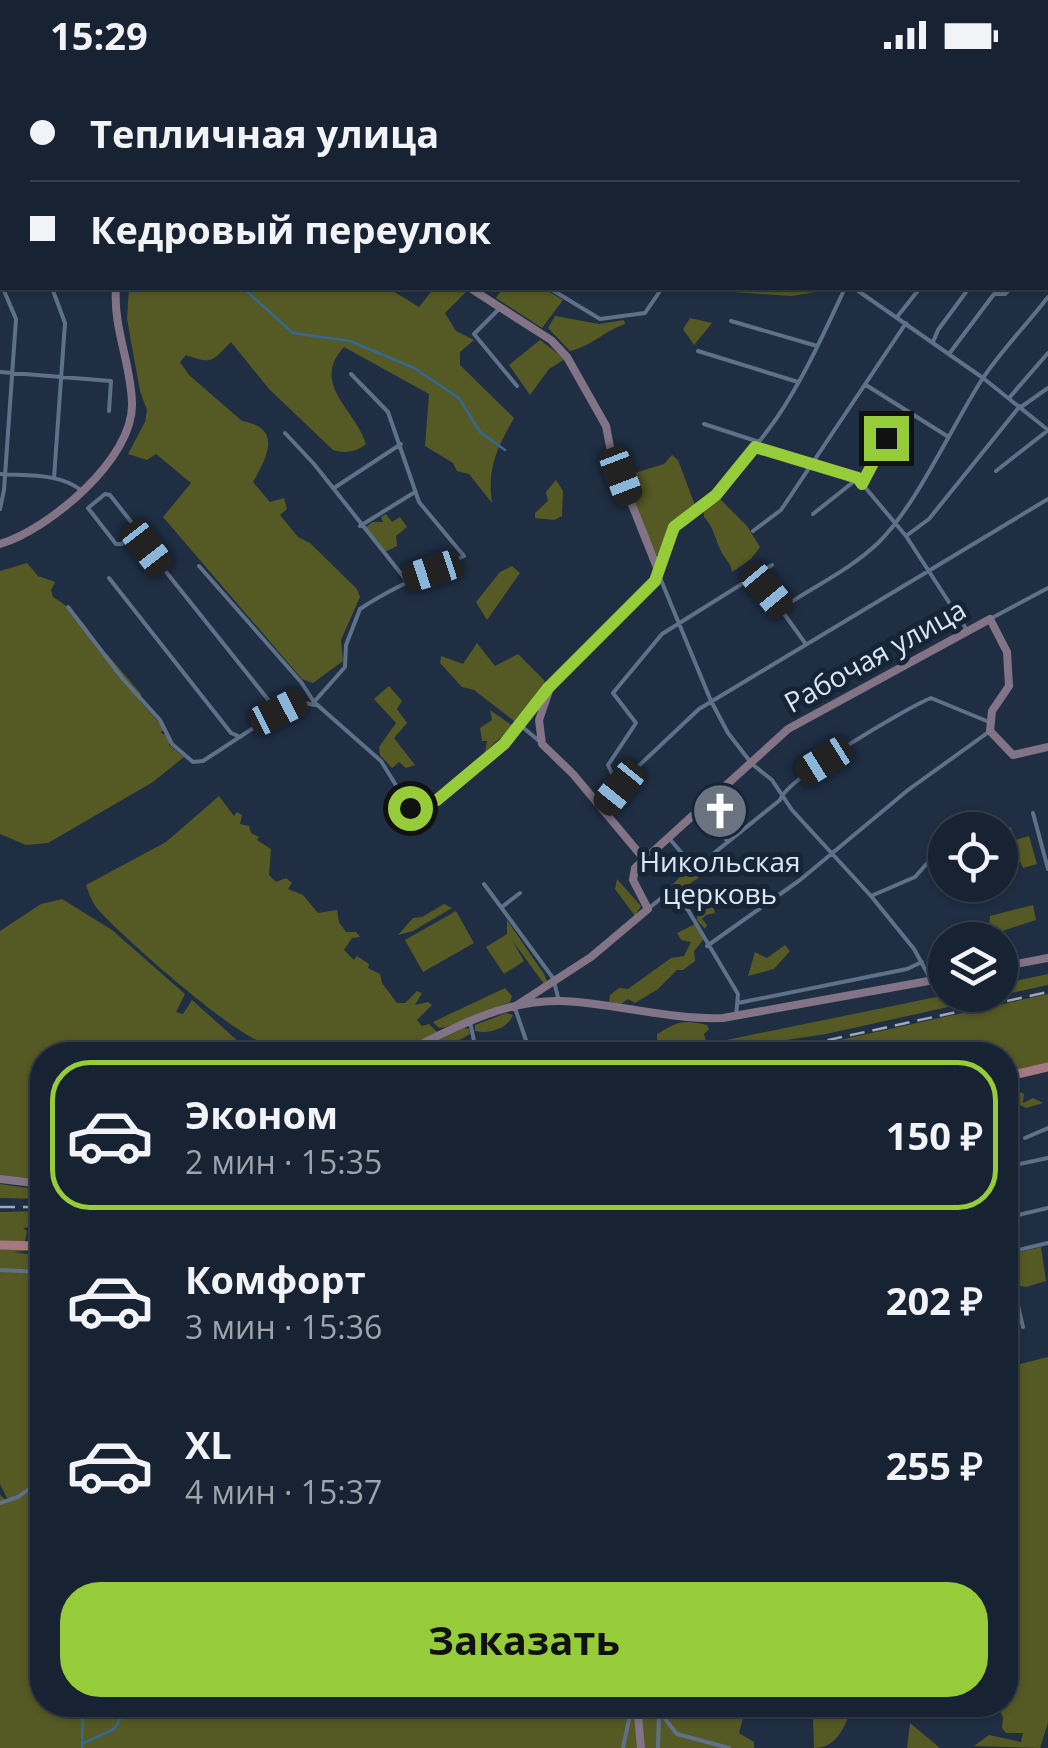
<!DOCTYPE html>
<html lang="ru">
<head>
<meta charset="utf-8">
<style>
	:root { --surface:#172232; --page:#242f3e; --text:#f1f3f6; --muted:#9ea4ac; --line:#363f4d; --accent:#96cc3a }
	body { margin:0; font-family:"Open Sans",sans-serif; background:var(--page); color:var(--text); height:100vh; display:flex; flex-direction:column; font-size:38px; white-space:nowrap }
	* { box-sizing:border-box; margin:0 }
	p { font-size:32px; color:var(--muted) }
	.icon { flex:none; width:55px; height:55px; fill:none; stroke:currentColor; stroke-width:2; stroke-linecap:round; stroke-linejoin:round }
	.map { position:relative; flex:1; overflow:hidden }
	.sheet { position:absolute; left:30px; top:972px; width:988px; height:675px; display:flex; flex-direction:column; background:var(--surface); border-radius:40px; box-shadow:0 2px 8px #0004,0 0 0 2px var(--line) }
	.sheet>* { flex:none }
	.top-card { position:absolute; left:0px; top:0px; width:1050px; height:220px; box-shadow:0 2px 8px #0004,0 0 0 2px var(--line); display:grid; align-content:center; height:220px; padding:0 30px; background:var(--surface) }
	.buttons { position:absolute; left:928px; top:742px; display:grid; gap:20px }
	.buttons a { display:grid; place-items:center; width:90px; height:90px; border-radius:50%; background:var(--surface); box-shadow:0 2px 8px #0004,0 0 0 2px var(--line); font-size:50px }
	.end { position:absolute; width:45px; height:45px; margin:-22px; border:12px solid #96cc3a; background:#111; box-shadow:0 0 0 5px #111 }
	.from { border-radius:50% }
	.car { position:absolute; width:30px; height:60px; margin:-30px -15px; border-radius:12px; box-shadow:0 0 8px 2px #0007; background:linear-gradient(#222 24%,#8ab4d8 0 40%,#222 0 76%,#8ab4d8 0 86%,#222 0) }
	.top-card b { display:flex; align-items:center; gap:35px; height:95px; font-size:38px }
	.top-card b+b { border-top:2px solid var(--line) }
	.top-card i { width:25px; height:25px; background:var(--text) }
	ul { padding:18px 0 0; list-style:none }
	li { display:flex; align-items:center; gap:30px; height:150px; margin:0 20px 15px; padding:0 10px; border:5px solid transparent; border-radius:40px }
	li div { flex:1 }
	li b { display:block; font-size:38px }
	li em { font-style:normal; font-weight:700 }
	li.active { border-color:var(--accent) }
	li>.icon { width:90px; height:90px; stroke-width:1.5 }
	.button { display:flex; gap:20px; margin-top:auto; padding:20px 30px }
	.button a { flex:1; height:115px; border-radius:40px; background:var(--accent); color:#111; font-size:40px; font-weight:700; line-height:115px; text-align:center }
	.status { display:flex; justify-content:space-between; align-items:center; height:70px; padding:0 50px; background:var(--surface); direction:ltr }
	.status svg { height:28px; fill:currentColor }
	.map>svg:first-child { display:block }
	.green { fill:#555923 }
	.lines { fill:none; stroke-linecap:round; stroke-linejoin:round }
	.stream { stroke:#346895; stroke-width:2.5 }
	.street { stroke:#5f7089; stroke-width:4 }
	.secondary { stroke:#827486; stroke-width:8 }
	.primary { stroke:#a57882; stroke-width:9 }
	.rail { stroke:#9da8b9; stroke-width:2.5; stroke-dasharray:15 8; stroke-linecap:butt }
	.route { stroke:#96cc3a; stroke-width:12 }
	.labels { text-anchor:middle; stroke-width:10; stroke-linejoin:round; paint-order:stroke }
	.street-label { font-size:28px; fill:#dbe5f3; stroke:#162438 }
	.poi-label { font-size:28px; fill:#dbe5f3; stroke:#162438 }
</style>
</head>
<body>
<div class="status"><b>15:29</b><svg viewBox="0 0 49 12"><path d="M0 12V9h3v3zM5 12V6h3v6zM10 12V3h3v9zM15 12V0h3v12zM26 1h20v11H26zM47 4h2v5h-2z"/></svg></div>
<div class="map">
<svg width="1048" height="1678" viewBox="0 0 1048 1678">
	<rect width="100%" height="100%" fill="#1f2e43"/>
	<path class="green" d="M129,218H388L419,237L434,218L469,219L445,243L456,261L474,270L460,282V295L514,348C497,379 487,397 492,433L469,404L457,401L453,393L425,376L429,324L344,277C310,314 355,339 366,374C357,382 344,384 333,380L269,319L231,272C212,291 213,295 186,285L180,292L189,305L242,351C283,358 267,387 253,412L270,432L284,428L287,439L280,445L298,467L310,473L357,519L360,527L341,570L343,591L313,613L302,609L163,447L191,413L156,384L147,390L128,384L145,352L147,340L140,321L127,249Z
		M503,218H543L563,230L542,258L496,228Z
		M735,218H807L823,221L791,226L733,222Z
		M555,246L599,254L624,250L625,254C604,261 592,276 570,281L548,258Z
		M690,248L712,253L694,275L683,259Z
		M540,270L565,289L549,299L530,325L509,295Z
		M672,385L678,390L696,438L669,460L661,483L655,486L625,406L664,394Z
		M556,410L563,421L562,446L554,450L535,448V443L548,431L546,422Z
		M719,428L747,456L760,477L751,489L732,502C731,492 724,489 720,479C714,466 714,458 704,447V441Z
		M386,444L392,452L400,447L407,457L396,466L397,476L385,482L364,458L373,452H383L381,447Z
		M27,493L38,506L55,512L51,520L53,527C72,538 92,559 97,579L107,584L141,624L140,631L164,658L161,663L171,667L169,675L184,687L153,712L48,773L26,775L0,764V501Z
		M512,496L520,503L487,550L476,532L500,502Z
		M477,573L495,596L518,584L544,610L546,617L518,654L474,620L462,617L440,593L441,586L463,594Z
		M389,616L402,631L397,639L407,653L394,668L415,695L406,698L399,692L392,698L380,685L379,677L396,653L374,629Z
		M490,640L513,656L485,682L487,671H482L480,658L492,650Z
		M219,726L234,746L237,742L242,745L240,754L249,756L251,763L259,767L257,770L271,779L269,805L276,812L286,808L292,813L288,819L303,825L318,843L337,840L339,852L346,862H356L360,867L352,868L344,880L354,890L357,886L369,894L368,898L380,904L382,913L397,933H405L417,921L422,923L415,935L428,932L432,935L417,950L422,956L429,954L437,962L395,985H272L265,973C239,970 115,861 96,837C91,830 89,823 86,815L166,772Z
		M1011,757L1015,770L1029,766L1037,794L1023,798L1020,791L1000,797V760Z
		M684,790L694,801L701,797L703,801L701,806L681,820L683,826L678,828L672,824L670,817L686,801L680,797Z
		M617,809L641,836L635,846L615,819Z
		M691,824H702L716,831L713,835L715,843L706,845L702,849L707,855L705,859L697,850L698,840L688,835V828Z
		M62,829L112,860L185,924L176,942L183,944L192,930L240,973L255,980L258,985H42V1109L0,1107V861L41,834Z
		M444,834L452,838L413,861L398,865L413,848L422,847Z
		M1033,835L1036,850L999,862L998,858L993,859V863L980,867L978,860L989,857L990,846Z
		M456,841L474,873L423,902L405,870Z
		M507,850L544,904L547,911L544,914L512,870L524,891L504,904L486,877L507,864Z
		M695,854L704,869L694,881L695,891L683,900H677L658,919L635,933L628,929L621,934L609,932L610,925L619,918L628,919L671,888L684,886L691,872L681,870L677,863Z
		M785,875L790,881L774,899L748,906L755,882L767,888Z
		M1048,904V915L826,964L754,975L714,985H653L657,984V964C678,952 681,949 707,955L709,959L704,964L707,974L946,925H1000V914Z
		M505,918L512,926L510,932L446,957L439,958L433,952Z
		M1048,924V994L1005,1003V985H772Z
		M506,943L513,945C507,960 488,964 475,961V955Z
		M464,958L469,959L470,964L446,978L447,985H408Z
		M1010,1017L1024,1024L1023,1033L1033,1028L1043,1033L1026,1038L1011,1031L1005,1036V1018Z
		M0,1114L42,1120V1129L0,1128Z
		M42,1141V1156L23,1158L27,1161L25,1172L0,1171V1142Z
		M1041,1177L1046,1211L1026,1217L1016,1215L1012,1184Z
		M0,1179L42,1180L13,1182L42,1186V1404L20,1424L42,1407V1635H727L743,1648L739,1663L754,1672V1678H0V1425L7,1431L12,1428H7L0,1414Z
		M1005,1255L1012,1286L1007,1288L1012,1296L1048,1287V1653L1040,1678L974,1676L989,1665L1021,1672L1023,1663H1006L1002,1658L1003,1648L999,1638L997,1641L980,1637L1005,1635Z
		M824,1635H854C844,1655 839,1678 814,1678L813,1646Z
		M922,1635H976L964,1644L936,1648Z
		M910,1653L940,1678H907Z"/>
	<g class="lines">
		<path class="stream" d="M0,25L2,26
			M243,218L293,263L350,271L414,298L459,328L480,362L505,380
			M82,1674L114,1659L129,1635
			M82,1678L83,1635"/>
		<path class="street" d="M245,0L248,2
			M412,0L415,2
			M748,0L752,2
			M65,2L68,0
			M121,2L122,0
			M253,2L254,0
			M690,2V0
			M887,2V0
			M0,127L2,124
			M1048,169V168
			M0,195H2
			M52,218L65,253L54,408
			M549,218L600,249L645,243L662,218
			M569,218H570
			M854,218L983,308L1048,360
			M500,238L474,264L517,316
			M897,247L920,218
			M731,251L817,276
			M933,272L938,260L969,218
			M698,281L798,312
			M949,284L994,224H1005L1011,218
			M0,302L111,311L109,341
			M866,315L947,366
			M1009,328L1048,283
			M1021,337L1048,318
			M704,354L759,372
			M285,363L314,394L406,510
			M755,377L858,409L906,466L967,560
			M996,401L1047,361
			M0,404C27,406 59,403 81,420
			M862,414L886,368
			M334,418L401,374
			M105,424L110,425L136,458L135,463L122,474H116L88,438Z
			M0,439L4,420L16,249L2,216V209
			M813,444L857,409
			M360,456L415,422
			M753,461L781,440L906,253
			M906,466L929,449L1020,336
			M147,478L278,642L299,632L315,635
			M199,496L301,612L314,632L381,691L410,738C443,741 498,678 520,655L538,670
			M660,500C672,440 685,460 718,423C738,399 758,374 776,349C804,308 824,263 845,218
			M109,508L231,663L238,666
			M661,510L711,631L728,663L752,694L772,710L792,740L871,826L914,879L931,910
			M767,520L805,573
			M68,537L123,609L160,650L172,674L193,692L203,691L278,642
			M782,538C813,517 851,499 878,473C916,436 951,358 981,311C1001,280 1026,256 1048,227
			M990,549L1048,518
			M314,632L345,597L346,575L360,539C393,517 428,503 464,486L419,432L388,342L351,304
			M520,655L547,619
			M618,716L608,695L636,653L613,623L662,564L772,495
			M604,737L628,706L699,639L1048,429
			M703,740L728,772
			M1033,743L1048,799
			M668,767L692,795L698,796L780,730C786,709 906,638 931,628L989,652
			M484,814L553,908L559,931
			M671,825L688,840L738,924L736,947
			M871,826L915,807L945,773
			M502,837L520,823
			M648,839L671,820
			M707,876L800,810L908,720L990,661
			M738,933L907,899L922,892
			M515,938L531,985
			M470,952L477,985
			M1025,1068L1048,1058
			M1005,1097L1048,1088
			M1005,1148L1048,1138
			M1005,1183L1048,1173
			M0,1200L42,1202
			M1005,1205L1012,1210L1023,1257
			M0,1433L18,1427L42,1409
			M654,1635L677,1664L729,1678
			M770,1635L781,1643
			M623,1678L632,1635
			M658,1678L659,1642"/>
		<path class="secondary" d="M183,0L186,2
			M470,218L551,270L567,287L606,356L611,382L658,500L655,511L551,615L539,650L542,674L573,704L644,789
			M0,474C49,459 134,389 132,333C131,293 113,258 116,218
			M1000,897L1048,888
			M514,937L591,887L648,839L633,810L635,798L788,659L990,549L1007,582L1009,616L992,641L990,661L1013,685L1048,677
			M400,985C449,960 504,929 561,931C615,933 669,950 723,948L945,908
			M0,1109L42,1114
			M637,1635L641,1678"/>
		<path class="primary" d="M1005,1007L1048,997
			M0,1175L42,1176"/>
		<path class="rail" d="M760,985L1048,922
			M0,1137H42"/>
	</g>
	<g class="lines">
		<path class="route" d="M410,738H422L437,730L504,674L548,618L655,511L674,457L716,425L755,377L858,408L862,414L886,368"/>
	</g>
	<defs>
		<g id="church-disc" transform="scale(2.875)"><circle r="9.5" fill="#6b7280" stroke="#162438"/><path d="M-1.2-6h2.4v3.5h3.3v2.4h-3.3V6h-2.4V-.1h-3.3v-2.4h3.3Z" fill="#fff"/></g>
	</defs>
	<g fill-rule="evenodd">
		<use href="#church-disc" x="720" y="741"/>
	</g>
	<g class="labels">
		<g class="street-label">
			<text transform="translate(875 586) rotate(-29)" y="10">Рабочая улица</text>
		</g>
		<g class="poi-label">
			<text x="720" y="802">Никольская<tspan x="720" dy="32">церковь</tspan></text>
		</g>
	</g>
</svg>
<div class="buttons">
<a><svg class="icon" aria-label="locate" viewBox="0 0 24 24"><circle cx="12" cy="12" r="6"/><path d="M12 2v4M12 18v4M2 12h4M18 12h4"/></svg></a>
<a><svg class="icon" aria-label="layers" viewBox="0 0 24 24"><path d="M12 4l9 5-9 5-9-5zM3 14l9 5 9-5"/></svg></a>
</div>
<i class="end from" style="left:410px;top:738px"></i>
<i class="end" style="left:886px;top:368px"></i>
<i class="car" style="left:621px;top:406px;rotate:159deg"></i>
<i class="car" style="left:147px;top:478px;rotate:142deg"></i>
<i class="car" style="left:432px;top:501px;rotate:252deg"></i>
<i class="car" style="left:767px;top:520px;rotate:140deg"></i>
<i class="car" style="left:278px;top:642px;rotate:63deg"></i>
<i class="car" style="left:824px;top:691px;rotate:238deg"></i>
<i class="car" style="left:619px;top:718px;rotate:219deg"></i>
<div class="top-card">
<b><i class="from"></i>Тепличная улица</b>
<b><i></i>Кедровый переулок</b>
</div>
<section class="sheet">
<ul>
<li class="active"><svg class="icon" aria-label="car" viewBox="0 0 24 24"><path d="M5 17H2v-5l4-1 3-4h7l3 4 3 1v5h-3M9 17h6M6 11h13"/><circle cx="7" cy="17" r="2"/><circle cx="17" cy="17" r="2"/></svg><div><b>Эконом</b><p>2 мин · 15:35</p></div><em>150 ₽</em></li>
<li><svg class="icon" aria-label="car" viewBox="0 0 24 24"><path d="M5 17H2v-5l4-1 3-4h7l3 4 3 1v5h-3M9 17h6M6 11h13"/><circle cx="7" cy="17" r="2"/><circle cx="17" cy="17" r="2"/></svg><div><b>Комфорт</b><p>3 мин · 15:36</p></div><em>202 ₽</em></li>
<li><svg class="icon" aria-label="car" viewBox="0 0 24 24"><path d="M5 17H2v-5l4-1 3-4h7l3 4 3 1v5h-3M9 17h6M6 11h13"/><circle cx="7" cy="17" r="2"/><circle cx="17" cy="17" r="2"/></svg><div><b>XL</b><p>4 мин · 15:37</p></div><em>255 ₽</em></li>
</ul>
<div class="button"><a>Заказать</a></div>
</section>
</div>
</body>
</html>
